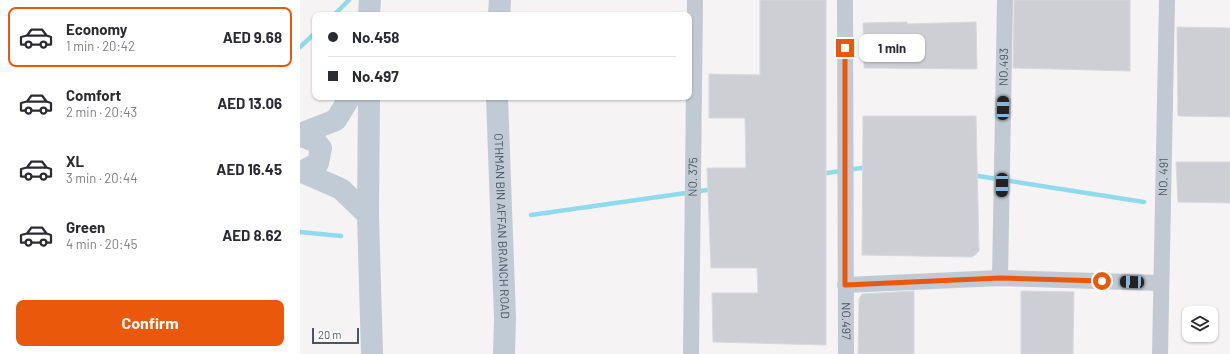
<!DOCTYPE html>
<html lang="en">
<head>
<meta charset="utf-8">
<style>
	:root { --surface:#fff; --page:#f2f2f3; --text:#2b2b33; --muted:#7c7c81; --line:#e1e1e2; --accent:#ea580c }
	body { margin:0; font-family:Barlow,sans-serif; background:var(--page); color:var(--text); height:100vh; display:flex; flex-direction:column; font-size:15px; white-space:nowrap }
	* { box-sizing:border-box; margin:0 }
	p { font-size:13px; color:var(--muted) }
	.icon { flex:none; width:22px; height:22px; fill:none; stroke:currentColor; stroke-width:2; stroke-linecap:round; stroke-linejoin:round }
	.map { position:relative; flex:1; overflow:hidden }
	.panel { display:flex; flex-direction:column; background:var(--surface); width:300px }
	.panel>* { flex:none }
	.banner { position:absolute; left:12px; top:12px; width:380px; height:88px; border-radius:8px; box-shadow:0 1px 3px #0004; display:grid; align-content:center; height:88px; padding:0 16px; background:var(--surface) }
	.buttons { position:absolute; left:882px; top:306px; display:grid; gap:8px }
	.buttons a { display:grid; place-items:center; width:36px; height:36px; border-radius:8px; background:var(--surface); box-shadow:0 1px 3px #0004; font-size:20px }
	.scale { position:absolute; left:12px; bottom:10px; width:47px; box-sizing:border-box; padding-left:4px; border:2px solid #4a5661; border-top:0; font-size:11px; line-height:14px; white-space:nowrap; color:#4a5661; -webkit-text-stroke:3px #fff; paint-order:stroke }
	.end { position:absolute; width:18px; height:18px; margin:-9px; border:5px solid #ea580c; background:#fff; box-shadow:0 0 0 2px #fff }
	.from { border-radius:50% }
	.bubble { position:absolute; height:28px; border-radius:8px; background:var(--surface); box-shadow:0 1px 3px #0004; font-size:13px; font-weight:700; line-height:28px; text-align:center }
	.car { position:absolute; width:12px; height:24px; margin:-12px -6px; border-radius:5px; box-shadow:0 0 3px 1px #0007; background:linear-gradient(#222 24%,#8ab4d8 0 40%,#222 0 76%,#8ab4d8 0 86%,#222 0) }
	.banner b { display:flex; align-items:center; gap:14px; height:38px; font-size:15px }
	.banner b+b { border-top:1px solid var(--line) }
	.banner i { width:10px; height:10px; background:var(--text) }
	ul { padding:7px 0 0; list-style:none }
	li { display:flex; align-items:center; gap:12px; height:60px; margin:0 8px 6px; padding:0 8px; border:2px solid transparent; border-radius:8px }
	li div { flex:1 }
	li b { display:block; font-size:15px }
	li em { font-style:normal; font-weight:700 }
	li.current { border-color:var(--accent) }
	li>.icon { width:36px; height:36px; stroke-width:1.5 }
	.action { display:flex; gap:8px; margin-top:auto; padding:8px 16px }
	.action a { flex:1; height:46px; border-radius:8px; background:var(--accent); color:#fff; font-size:16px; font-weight:700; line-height:46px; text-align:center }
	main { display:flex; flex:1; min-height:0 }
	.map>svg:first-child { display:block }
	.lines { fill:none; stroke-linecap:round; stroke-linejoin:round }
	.stream { stroke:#90daee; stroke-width:4.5 }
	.building { fill:#cdcfd5; stroke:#d7d9de }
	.street { stroke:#c1cad2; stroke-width:16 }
	.secondary { stroke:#c1cbd6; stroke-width:22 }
	.route { stroke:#ea580c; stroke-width:5 }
	.labels { text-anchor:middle; stroke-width:3.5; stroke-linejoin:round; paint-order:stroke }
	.street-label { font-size:12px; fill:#4a5661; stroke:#fff }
</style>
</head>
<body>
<main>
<section class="panel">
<ul>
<li class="current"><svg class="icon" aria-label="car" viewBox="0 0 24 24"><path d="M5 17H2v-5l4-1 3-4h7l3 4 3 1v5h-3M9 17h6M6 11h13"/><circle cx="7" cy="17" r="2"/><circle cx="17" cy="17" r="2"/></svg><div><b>Economy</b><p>1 min · 20:42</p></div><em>AED 9.68</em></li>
<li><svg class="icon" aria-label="car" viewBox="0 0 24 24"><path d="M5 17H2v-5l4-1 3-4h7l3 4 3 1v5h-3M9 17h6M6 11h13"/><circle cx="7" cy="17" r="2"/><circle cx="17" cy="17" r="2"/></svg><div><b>Comfort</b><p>2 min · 20:43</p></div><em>AED 13.06</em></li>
<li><svg class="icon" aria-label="car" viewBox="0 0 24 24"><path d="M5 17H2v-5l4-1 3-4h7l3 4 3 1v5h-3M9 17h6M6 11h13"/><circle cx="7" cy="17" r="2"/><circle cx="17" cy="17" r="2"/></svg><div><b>XL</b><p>3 min · 20:44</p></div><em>AED 16.45</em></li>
<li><svg class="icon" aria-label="car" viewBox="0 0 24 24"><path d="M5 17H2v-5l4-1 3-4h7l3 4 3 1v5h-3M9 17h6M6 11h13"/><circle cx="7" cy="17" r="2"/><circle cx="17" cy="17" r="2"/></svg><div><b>Green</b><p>4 min · 20:45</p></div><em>AED 8.62</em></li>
</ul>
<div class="action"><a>Confirm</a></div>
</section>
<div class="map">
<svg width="930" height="354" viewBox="0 0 930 354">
	<rect width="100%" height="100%" fill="#f5f3f3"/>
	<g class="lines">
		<path class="stream" d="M34,15L49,0
			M0,47L15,33
			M520,174L568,167
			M672,175L844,202
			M231,215L414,189
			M0,232L41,236"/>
	</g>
	<path class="building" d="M460,0H526V345L413,342L412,293H458L457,268H411L407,168H446L445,118H409V74L460,75Z
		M714,0H830V71L713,68Z
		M607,22V24L676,22L677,69L564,68L563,23Z
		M877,27L930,28V117L878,116Z
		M563,116H676L679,251L676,254L672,257L562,255Z
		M876,162H930V203L878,202Z
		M614,291V354H558L559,299L562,294Z
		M721,291L774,292L773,354H721Z"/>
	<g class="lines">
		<g class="street">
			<path id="s1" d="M545,0L546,354"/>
			<path id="s2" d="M700,278L705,0"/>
			<path d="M545,285L700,278L861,283"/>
			<path id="s3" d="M391,354L395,0"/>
			<path id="s4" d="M860,354L867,0"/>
		</g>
		<g class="secondary">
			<path d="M69,15L70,0"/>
			<path d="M199,15L200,0"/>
			<path d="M69,97L68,215L72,354"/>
			<path id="s5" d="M197,97L205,318L204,354"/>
			<path d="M0,134L36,120L50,97"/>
			<path d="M0,135L16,142L21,148L18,163L3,171"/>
			<path d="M0,171L41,189L68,215"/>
		</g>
	</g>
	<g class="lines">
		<path class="route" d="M545,48V285L700,278L802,281"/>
	</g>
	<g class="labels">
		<g class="street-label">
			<text dy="4" stroke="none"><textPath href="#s2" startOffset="211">NO.493</textPath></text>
			<text dy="4" stroke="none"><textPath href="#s3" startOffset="177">NO. 375</textPath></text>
			<text dy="4" stroke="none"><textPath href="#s4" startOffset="177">NO. 491</textPath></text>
			<text dy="4" stroke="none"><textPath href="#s5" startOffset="129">OTHMAN BIN AFFAN BRANCH ROAD</textPath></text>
			<text dy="4" stroke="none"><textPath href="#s1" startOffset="321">NO.497</textPath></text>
		</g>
	</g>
</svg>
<div class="buttons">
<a><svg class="icon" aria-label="layers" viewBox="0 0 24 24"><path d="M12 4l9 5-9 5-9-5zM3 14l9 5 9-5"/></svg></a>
</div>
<div class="scale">20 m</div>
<i class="end from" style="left:802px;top:281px"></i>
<i class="end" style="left:545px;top:48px"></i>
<div class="bubble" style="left:559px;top:34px;width:66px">1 min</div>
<i class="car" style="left:703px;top:108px;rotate:1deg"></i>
<i class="car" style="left:702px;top:185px;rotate:181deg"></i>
<i class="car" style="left:832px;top:282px;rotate:272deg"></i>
<div class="banner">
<b><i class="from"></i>No.458</b>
<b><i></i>No.497</b>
</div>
</div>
</main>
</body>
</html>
